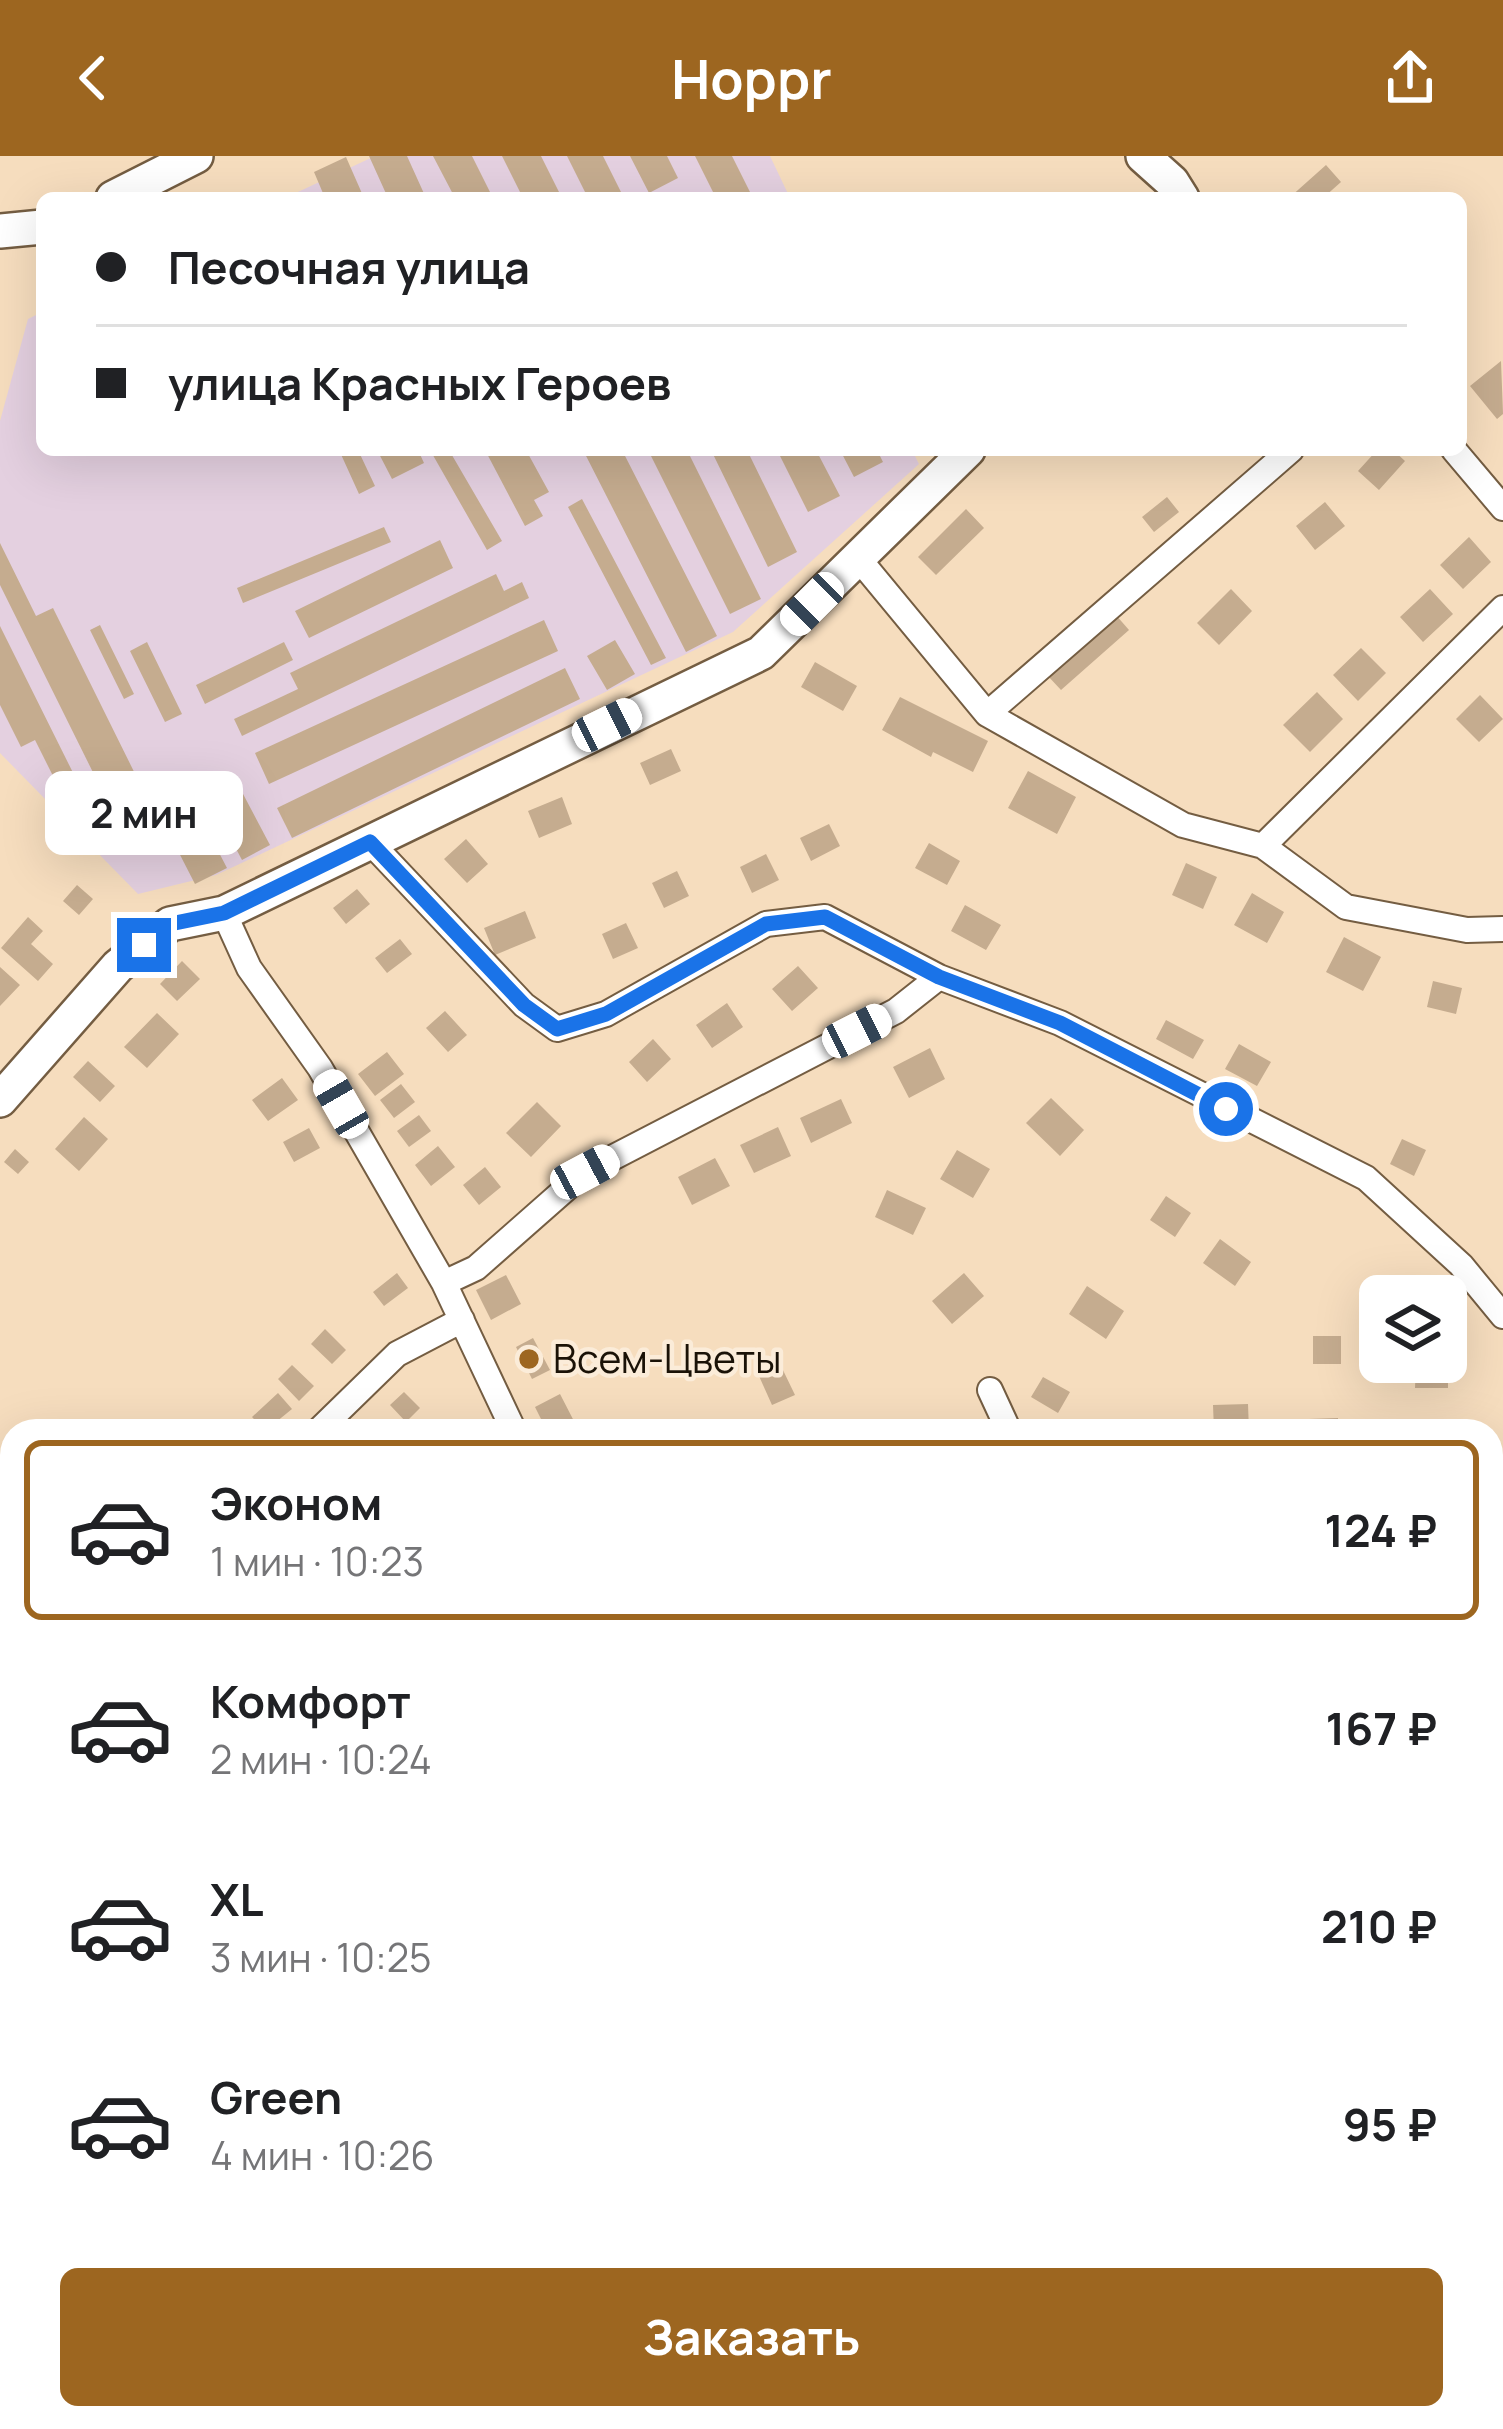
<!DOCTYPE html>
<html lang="ru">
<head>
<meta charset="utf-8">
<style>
	:root { --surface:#fff; --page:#f6f6f6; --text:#202124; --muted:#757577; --line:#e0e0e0; --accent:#9d6620 }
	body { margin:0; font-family:Manrope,sans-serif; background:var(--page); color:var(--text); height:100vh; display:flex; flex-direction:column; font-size:45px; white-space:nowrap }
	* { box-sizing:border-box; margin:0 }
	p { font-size:39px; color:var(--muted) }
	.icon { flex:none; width:66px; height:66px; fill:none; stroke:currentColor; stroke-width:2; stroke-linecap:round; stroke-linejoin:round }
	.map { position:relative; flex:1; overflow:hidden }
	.drawer { position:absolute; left:0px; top:1263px; width:1503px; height:1011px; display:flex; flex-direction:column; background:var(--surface); border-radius:36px 36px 0 0; box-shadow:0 12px 48px #0002 }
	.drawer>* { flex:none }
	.top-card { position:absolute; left:36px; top:36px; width:1431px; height:264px; border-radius:18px; box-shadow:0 12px 48px #0002; display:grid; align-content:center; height:264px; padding:0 60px; background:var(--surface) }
	.buttons { position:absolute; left:1359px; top:1119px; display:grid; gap:24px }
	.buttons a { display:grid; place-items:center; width:108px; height:108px; border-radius:18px; background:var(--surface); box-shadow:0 12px 48px #0002; font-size:60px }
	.end { position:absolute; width:54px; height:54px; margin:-27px; border:15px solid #1a73e8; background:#fff; box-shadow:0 0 0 6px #fff }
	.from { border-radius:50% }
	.bubble { position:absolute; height:84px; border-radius:18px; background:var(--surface); box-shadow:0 12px 48px #0002; font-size:39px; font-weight:700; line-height:84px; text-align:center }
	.car { position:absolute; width:36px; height:72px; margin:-36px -18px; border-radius:15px; box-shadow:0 0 9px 3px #0007; background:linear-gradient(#fff 24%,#345 0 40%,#fff 0 76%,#345 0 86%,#fff 0) }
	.top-card b { display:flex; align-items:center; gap:42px; height:114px; font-size:45px }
	.top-card b+b { border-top:3px solid var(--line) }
	.top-card i { width:30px; height:30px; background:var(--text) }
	ul { padding:21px 0 0; list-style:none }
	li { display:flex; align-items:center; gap:36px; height:180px; margin:0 24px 18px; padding:0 36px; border:6px solid transparent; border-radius:18px }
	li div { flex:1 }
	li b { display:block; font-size:45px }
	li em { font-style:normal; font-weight:700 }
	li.selected { border-color:var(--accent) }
	li>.icon { width:108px; height:108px; stroke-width:1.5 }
	.primary-button { display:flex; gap:24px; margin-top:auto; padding:24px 60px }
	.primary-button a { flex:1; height:138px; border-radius:18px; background:var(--accent); color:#fff; font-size:48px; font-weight:700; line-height:138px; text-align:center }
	header { display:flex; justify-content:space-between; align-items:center; height:156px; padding:0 60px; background:var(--accent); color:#fff; font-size:54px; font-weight:700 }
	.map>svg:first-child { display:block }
	.industrial { fill:#e4d0e0 }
	.water { fill:#6893bf }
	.building { fill:#c5ac8f }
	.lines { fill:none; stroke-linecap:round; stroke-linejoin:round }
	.street-casing { stroke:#745d42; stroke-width:28 }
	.secondary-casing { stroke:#745d42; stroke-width:38 }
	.street { stroke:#fff; stroke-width:24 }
	.secondary { stroke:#fff; stroke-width:33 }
	.route { stroke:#1a73e8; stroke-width:15 }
	.poi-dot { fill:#9d6620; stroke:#fbecd9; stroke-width:4.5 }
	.labels { text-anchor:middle; stroke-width:9; stroke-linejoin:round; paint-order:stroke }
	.poi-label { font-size:39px; fill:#1a1207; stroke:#fbecd9; text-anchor:start }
</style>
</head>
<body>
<header><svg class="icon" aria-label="back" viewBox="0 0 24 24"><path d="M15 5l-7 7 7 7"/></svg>Hoppr<svg class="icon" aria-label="share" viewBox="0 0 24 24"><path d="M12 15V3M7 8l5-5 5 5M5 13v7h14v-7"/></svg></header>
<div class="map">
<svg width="1503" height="2273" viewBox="0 0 1503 2273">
	<rect width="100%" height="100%" fill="#f6ddbe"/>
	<path class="industrial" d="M375,0H770L790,42H285Z
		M42,156V294H912L919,308L733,476L216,719L138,738L0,597V265L28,163Z"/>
	<path class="water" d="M1503,2227V2267L1490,2273H1388L1416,2262H1491V2232Z"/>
	<path class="building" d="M369,0H407L426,42H388Z
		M433,0H472L493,42H455Z
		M502,0H541L562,42H523Z
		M567,0H603L624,42H588Z
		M630,0H667L678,22L649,37Z
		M695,0H732L753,42H716Z
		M346,1L364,42H325L314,16Z
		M1326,9L1341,26L1323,42H1289Z
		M1501,205L1503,258L1497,263L1470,230Z
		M339,294H358L375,330L359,338Z
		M377,294H418L424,307L392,323Z
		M430,294H449L502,385L487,394Z
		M485,294H526L549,336L534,344L543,360L525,370Z
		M583,294H622L717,480L686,496Z
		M648,294H687L761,443L730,458Z
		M711,294H747L797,396L768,411Z
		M777,294H816L840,340L808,356Z
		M840,294H877L883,306L854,321Z
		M1377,294H1393L1405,305L1379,334L1358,315Z
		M1167,341L1179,356L1154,376L1142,361Z
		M582,343L666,502L651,509L568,351Z
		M1325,346L1345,370L1315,394L1296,370Z
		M966,353L984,372L936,419L918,401Z
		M384,371L391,386L243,447L237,432Z
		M1469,381L1491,406L1463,433L1440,409Z
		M440,384L453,412L309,482L295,455Z
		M0,387L36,460L53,452L148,644L130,653L149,690L133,697L0,429Z
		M496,418L504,435L522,426L529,442L242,580L234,563L298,533L290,517Z
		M1231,433L1252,455L1219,489L1197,467Z
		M1430,433L1453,458L1423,486L1400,461Z
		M1115,458L1129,474L1061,534L1047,519Z
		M544,464L558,495L269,628L255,597Z
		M100,469L134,538L124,543L90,474Z
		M0,470L98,667L81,676L35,584L21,591L0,549Z
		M615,484L635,518L607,534L587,500Z
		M147,486L182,558L165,566L130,495Z
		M284,486L293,504L205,548L196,529Z
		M1361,492L1386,517L1358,545L1333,519Z
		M815,506L857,530L843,555L801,531Z
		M565,512L580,543L292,682L277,652Z
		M1317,536L1343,563L1310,596L1283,569Z
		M1480,539L1503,563L1479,586L1456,563Z
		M900,541L988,585L973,616L933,596L931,601L882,574Z
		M671,593L681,615L650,629L640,607Z
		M1028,615L1076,641L1057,678L1008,652Z
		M233,619L270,689L242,704L205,634Z
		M190,641L227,712L195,728L159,658Z
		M562,641L572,668L539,682L528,655Z
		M829,668L840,690L811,705L800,682Z
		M466,683L488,708L467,727L444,703Z
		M929,687L960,705L947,729L915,712Z
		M766,698L779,724L752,737L740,711Z
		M1186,707L1217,721L1203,753L1172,739Z
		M677,715L689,740L664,752L652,727Z
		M77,729L93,743L79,759L63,745Z
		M357,733L370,748L346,768L333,752Z
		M1252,737L1284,756L1267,787L1234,769Z
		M965,749L1001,769L986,794L951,775Z
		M525,755L536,782L495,799L484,772Z
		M28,761L43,775L31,788L53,808L38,825L1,792Z
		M626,767L638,792L613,803L602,778Z
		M1344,781L1381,801L1363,835L1326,816Z
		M400,783L412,798L387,817L375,802Z
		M182,805L200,823L177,845L160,828Z
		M798,810L818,832L792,855L772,833Z
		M0,811L20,829L0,850Z
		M1433,825L1462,832L1456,858L1427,851Z
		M727,847L743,871L712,892L696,869Z
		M445,855L467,879L448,896L426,872Z
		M157,857L179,878L147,912L124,891Z
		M1166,864L1204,884L1193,903L1156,883Z
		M653,883L671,903L647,926L629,906Z
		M1239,888L1271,906L1257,930L1225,913Z
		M930,892L945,923L909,942L893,911Z
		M387,896L404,918L375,940L358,918Z
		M88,905L115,930L100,946L73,921Z
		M282,922L298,944L268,965L252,944Z
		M401,928L415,946L394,962L380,944Z
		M1051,942L1084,974L1060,1000L1026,967Z
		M841,943L852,967L811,987L800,962Z
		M537,946L561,970L531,1001L506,977Z
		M419,959L431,975L409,991L397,975Z
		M84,961L108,983L79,1015L55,993Z
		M778,971L791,1000L754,1017L740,989Z
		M309,972L320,992L294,1006L283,986Z
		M1402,983L1426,994L1414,1020L1390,1008Z
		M438,990L455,1011L431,1030L415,1009Z
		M15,993L29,1006L18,1018L4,1006Z
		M957,994L990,1013L973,1042L940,1023Z
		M715,1002L730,1030L692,1049L678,1021Z
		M485,1011L501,1031L479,1049L463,1029Z
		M887,1034L926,1052L913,1079L875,1061Z
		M1166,1040L1191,1057L1175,1081L1150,1064Z
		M1220,1083L1251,1106L1235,1130L1203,1107Z
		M397,1117L408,1132L384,1150L373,1136Z
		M964,1117L984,1140L952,1168L932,1145Z
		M506,1119L521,1148L491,1164L476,1134Z
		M1087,1130L1124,1155L1106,1183L1069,1158Z
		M325,1173L346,1194L332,1208L311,1188Z
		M1313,1180H1341V1208H1313Z
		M533,1182L550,1214L532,1223L516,1191Z
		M1416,1206H1448V1232H1415Z
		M292,1209L314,1230L299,1245L278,1223Z
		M781,1210L795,1239L772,1249L759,1220Z
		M1043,1221L1070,1236L1058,1257L1031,1241Z
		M404,1236L420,1252L406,1266L390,1249Z
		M278,1237L292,1253L265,1275L252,1261Z
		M560,1238L577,1271L547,1275L535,1251Z
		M1248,1248L1249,1275H1214L1213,1249Z
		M1338,1262V1275H1309V1263Z
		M7,1441L12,1446V1478L0,1466V1448Z
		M12,1619V1758L0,1746V1631Z
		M1501,2078L1503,2108L1491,2115V2083Z
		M450,2262H471L476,2273H448L444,2264Z
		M1270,2262H1294L1299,2269L1276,2273Z"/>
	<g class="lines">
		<g class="street-casing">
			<path id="street" d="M1454,294L1503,352
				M858,402L987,558L1183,669L1263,690L1346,751L1467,774L1503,773
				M987,558L1291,294
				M370,686L524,849L557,873L606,858L766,768L825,761L939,821L1060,867L1366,1022L1461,1109L1503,1160
				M1263,690L1503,452
				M224,757L249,812L320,912L444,1127L514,1275
				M444,1127L476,1112L585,1016L896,855L939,821
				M990,1234L1009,1275
				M318,1275L397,1198L462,1164
				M0,1502L12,1512
				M0,1584L12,1572
				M1491,1708L1503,1702
				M0,1963L12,1957
				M1491,2168L1503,2161
				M0,2237L12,2231
				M954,2262L960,2273
				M314,2273L338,2262
				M810,2273L833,2262
				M1314,2273L1333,2262"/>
		</g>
		<g class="secondary-casing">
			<path id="secondary" d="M1143,0L1172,26L1182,42
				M113,42L196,0
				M0,75L42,71
				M0,944L118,810L170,768L224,757L761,497L968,294"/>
		</g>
		<use href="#street" class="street"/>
		<use href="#secondary" class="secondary"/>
	</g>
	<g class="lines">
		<path class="route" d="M144,789L170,768L224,757L370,686L524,849L557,873L606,858L766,768L825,761L939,821L1060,867L1226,953"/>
	</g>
	<circle class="poi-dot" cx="529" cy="1203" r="12"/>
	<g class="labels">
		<g class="poi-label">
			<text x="553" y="1217">Всем-Цветы</text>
		</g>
	</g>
</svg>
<div class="buttons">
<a><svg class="icon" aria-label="layers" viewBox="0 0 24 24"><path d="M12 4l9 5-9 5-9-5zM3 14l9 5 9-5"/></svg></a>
</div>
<i class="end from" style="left:1226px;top:953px"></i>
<i class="end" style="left:144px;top:789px"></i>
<div class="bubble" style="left:45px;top:615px;width:198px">2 мин</div>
<i class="car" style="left:812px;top:448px;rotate:225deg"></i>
<i class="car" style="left:607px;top:569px;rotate:64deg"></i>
<i class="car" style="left:857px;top:875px;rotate:63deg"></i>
<i class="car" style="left:341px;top:948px;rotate:330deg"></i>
<i class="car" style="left:585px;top:1016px;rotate:62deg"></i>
<div class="top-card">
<b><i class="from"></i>Песочная улица</b>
<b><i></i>улица Красных Героев</b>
</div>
<section class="drawer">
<ul>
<li class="selected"><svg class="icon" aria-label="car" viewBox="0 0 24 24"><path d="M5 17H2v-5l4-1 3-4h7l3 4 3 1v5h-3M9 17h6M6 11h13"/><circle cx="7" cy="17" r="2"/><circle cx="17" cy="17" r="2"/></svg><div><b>Эконом</b><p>1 мин · 10:23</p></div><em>124 ₽</em></li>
<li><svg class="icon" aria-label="car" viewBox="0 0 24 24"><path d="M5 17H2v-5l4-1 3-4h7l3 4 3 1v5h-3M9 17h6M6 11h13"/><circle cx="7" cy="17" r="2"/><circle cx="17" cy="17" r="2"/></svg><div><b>Комфорт</b><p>2 мин · 10:24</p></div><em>167 ₽</em></li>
<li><svg class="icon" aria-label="car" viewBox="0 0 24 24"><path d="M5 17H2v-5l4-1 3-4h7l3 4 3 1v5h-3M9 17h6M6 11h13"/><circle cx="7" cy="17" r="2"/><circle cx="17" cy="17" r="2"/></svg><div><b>XL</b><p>3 мин · 10:25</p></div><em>210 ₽</em></li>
<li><svg class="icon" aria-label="car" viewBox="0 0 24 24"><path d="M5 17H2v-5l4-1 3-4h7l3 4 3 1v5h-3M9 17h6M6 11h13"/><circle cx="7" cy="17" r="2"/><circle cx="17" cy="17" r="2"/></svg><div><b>Green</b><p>4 мин · 10:26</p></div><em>95 ₽</em></li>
</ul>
<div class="primary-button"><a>Заказать</a></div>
</section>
</div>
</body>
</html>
